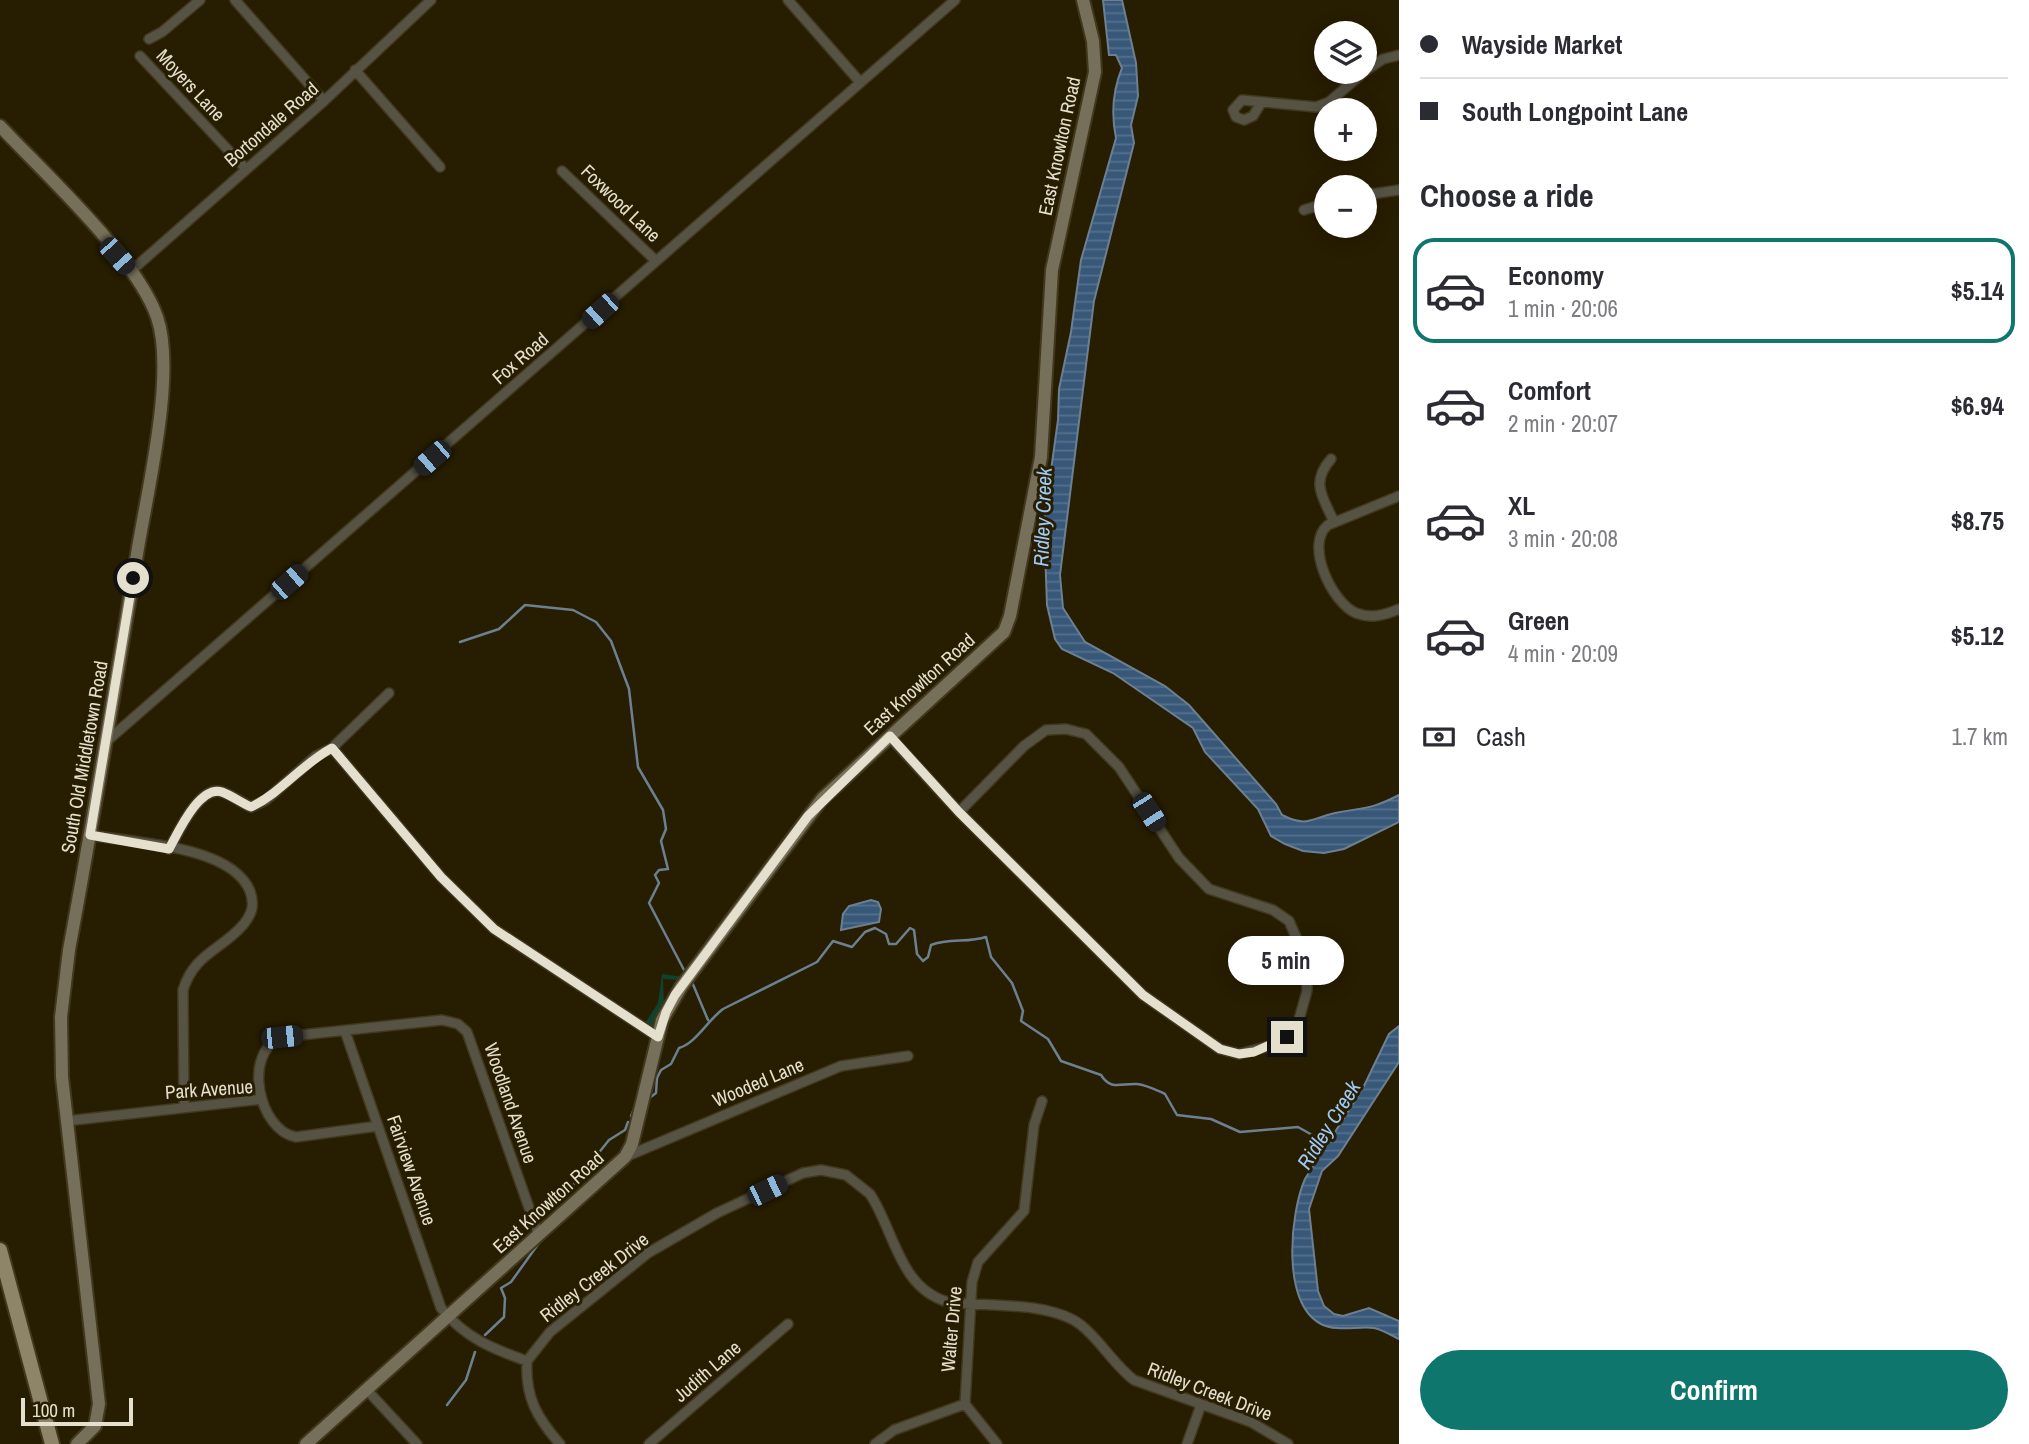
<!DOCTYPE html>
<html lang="en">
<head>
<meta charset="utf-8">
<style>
	:root { --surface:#fff; --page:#f2f2f3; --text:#2b2b33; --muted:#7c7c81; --line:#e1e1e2; --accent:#0f766e }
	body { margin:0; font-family:"Archivo Narrow",sans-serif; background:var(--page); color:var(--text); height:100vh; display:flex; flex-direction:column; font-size:26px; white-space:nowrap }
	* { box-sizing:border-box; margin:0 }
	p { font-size:23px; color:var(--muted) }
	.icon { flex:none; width:38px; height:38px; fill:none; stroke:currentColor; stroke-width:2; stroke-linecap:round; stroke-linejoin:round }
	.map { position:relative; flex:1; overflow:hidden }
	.sheet { display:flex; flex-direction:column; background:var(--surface); width:630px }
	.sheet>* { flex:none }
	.guide { display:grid; align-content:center; height:154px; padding:0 21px; background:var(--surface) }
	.buttons { position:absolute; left:1314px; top:21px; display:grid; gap:14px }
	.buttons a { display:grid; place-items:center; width:63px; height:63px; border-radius:50%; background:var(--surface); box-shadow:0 4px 18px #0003; font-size:35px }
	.scale { position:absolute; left:21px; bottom:18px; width:112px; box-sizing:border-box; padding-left:7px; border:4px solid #e5dfcd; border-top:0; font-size:19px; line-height:24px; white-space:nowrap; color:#e5dfcd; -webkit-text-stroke:5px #271d00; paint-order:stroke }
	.end { position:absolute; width:32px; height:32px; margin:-16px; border:9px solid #e5dfcd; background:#111; box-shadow:0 0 0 4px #111 }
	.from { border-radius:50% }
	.bubble { position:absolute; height:49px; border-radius:24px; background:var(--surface); box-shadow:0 4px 18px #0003; font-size:23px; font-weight:800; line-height:49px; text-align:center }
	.car { position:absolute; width:21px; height:42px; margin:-21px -10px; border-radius:9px; box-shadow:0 0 5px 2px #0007; background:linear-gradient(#222 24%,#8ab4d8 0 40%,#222 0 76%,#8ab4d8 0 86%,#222 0) }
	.guide b { display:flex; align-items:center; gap:24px; height:66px; font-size:26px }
	.guide b+b { border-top:2px solid var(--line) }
	.guide i { width:18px; height:18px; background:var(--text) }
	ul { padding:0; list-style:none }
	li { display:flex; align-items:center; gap:21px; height:105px; margin:0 14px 10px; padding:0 7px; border:4px solid transparent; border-radius:21px }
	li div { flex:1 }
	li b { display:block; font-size:26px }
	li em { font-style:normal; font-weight:800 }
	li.current { border-color:var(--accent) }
	li>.icon { width:63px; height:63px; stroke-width:1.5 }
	h2 { padding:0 21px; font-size:32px; line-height:84px }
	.pay { display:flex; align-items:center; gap:18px; height:77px; padding:0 21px; font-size:26px }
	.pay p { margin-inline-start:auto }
	.cta { display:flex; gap:14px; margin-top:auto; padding:14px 21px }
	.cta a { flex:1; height:80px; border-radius:42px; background:var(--accent); color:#fff; font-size:28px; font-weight:800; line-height:80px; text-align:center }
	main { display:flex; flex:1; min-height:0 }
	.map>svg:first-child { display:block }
	.green { fill:#0e422d }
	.water { fill:url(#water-rules); stroke:#6c8092; stroke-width:2 }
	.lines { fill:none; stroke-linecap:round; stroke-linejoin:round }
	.stream { stroke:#6c8092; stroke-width:2.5 }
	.street-casing { stroke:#42381d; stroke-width:12 }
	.secondary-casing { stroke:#42381d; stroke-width:16 }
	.primary-casing { stroke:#42381d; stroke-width:18 }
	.street { stroke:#565244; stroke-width:9 }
	.secondary { stroke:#766f59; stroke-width:12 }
	.primary { stroke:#8e8569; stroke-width:14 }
	.route { stroke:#e5dfcd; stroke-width:9 }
	.labels { text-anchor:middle; stroke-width:6; stroke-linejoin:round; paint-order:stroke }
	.street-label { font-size:19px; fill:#e5dfcd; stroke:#271d00 }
	.water-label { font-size:21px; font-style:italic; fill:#9fc9f6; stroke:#271d00 }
</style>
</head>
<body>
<main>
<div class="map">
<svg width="1399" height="1444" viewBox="0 0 1399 1444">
	<defs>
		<pattern id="water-rules" width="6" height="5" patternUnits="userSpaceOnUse" patternTransform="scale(1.75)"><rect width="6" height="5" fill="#385879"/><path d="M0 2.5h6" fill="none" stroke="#55708b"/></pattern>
	</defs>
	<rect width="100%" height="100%" fill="#271d00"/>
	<path class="green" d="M662,974L684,977L679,980L663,979L664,1003L651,1028L644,1025L658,1003Z"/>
	<path class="water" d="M1103,0H1122L1136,63L1138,96L1131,125L1134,143L1094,301L1060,575L1063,608L1085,642L1165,686L1189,705L1276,804L1282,815C1308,828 1311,818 1335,813C1365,807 1370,810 1399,795V822L1344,849L1324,853L1303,851L1285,844L1271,836L1258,809L1205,752L1193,728L1113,673L1062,649L1055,639L1047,605L1044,521L1058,420L1059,389L1071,332L1081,260L1116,138C1111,114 1113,90 1122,68L1116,55H1109Z
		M871,900L878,902L881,909L879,922L841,930L843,914L849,906Z
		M1399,1026V1062L1338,1156L1322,1171L1309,1209L1318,1291L1324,1306L1334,1314L1343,1316L1369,1308L1399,1321V1339C1391,1335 1383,1330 1374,1328C1358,1326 1336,1332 1321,1324C1281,1304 1290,1213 1305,1179L1363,1088L1389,1034Z"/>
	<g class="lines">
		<path class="stream" d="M460,642L499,629L525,605L573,610L596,622L611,641L629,689L638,767L663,810L666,829L661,841L668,869L659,870L655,875L659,883L649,903L684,970
			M692,982L708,1020
			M648,1099L656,1093L657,1078L661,1070L671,1064L679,1048C696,1043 707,1021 723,1009L817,962L833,941L852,947L865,932L875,928L886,934L889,944H896L910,928L914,930L917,954L923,961L928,957L931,945C949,938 968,943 986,937L991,957L1012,983L1023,1011L1021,1021L1048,1039L1061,1061L1101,1075C1111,1091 1121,1083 1137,1084C1147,1085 1156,1090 1165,1094L1177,1115L1211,1119L1240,1132L1298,1127L1314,1136
			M631,1116L634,1109
			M541,1216L540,1208L556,1206L563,1188L573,1185L609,1140L625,1130L628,1122
			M485,1335L504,1317L505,1298L501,1288L511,1282L539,1243
			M447,1405L466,1380L475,1352"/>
		<g class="street-casing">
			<path id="street" d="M235,0L324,101
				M788,0L860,82
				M149,39L162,32L200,0
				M140,56L246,169
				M355,70L440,167
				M1365,71L1383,59L1399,55
				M1261,103L1253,116L1244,120L1236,117L1233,110L1242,100L1316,107L1329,102L1364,72
				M562,171L656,261
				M1365,195L1399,190
				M1304,210L1326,203
				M131,271L324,101L431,0
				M1331,459C1310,483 1323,497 1334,522
				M1399,496L1328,525C1304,544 1332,603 1356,613C1371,619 1385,615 1399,609
				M889,736L959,812L1143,995L1220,1049L1239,1054L1273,1045L1287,1037L1298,1023L1307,991V962L1289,921L1273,910L1209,889L1179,858L1119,767L1086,734L1066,729L1046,730L1024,746L959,812
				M107,741L955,0
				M332,748L441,877L494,929L658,1037
				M90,835C134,843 231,845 250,891C255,905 252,914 243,925C220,951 194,954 183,990L184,1107
				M169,849C178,833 200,784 222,792C232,795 242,803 251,807L266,800L316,756L332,748L389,693
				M345,1031L441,1308C465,1338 493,1349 527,1361L550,1332L648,1253L717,1213L803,1173L821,1170L846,1175L870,1194C895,1232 899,1288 948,1302C987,1307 1050,1301 1081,1325C1101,1341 1114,1365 1134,1380L1251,1422L1288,1444
				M66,1121L262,1099
				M378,1126L296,1137C258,1130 242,1052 282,1037L442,1020L458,1024L467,1032L539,1236
				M625,1157L841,1066L908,1056
				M527,1361C525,1397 537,1418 560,1444
				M367,1390L417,1444
				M649,1444L788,1324
				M875,1444L894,1430L965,1404
				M997,1444L965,1404L972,1282L978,1262L1024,1211L1034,1125L1042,1101
				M1187,1444L1201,1405"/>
		</g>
		<g class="secondary-casing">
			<path id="secondary" d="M0,126C45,174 136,257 157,317C176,372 148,488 138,548C116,682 94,816 69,950L61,1017L62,1077L99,1404L95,1426L77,1444
				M306,1444L625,1157L632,1144L662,1020L681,987L822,799L1004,632L1010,616L1041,457L1052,270L1095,72L1093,41L1083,0"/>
		</g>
		<g class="primary-casing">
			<path id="primary" d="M0,1250L52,1444"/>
		</g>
		<use href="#street" class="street"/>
		<use href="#secondary" class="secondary"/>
		<use href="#primary" class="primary"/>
	</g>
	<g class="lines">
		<path class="route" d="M133,578L90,835L169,849C178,833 199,785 222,792C232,796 242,803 251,807C282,792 302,764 332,748L441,877L494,929L658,1037L666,1012L675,995L808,816L890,736L959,812L1143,995L1220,1049L1239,1054L1254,1052L1287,1037"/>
	</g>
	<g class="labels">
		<g class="street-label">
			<text transform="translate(191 85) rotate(47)" y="7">Moyers Lane</text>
			<text transform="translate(271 124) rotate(-41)" y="7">Bortondale Road</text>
			<text transform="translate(1059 146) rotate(-78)" y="7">East Knowlton Road</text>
			<text transform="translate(621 203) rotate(44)" y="7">Foxwood Lane</text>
			<text transform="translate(520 358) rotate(-41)" y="7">Fox Road</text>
			<text transform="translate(919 684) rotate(-42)" y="7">East Knowlton Road</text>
			<text transform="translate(84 757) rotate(-80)" y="7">South Old Middletown Road</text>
			<text transform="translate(758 1082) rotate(-23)" y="7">Wooded Lane</text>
			<text transform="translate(209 1089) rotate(-4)" y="7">Park Avenue</text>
			<text transform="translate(511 1103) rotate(71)" y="7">Woodland Avenue</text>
			<text transform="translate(412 1170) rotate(71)" y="7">Fairview Avenue</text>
			<text transform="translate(548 1202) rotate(-42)" y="7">East Knowlton Road</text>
			<text transform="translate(594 1277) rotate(-38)" y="7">Ridley Creek Drive</text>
			<text transform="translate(951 1329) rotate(-85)" y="7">Walter Drive</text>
			<text transform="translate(707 1371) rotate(-41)" y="7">Judith Lane</text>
			<text transform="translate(1210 1391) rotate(21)" y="7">Ridley Creek Drive</text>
		</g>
		<g class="water-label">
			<text transform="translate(1043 517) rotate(-88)" y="7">Ridley Creek</text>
			<text transform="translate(1329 1125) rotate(-58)" y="7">Ridley Creek</text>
		</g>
	</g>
</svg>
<div class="buttons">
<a><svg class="icon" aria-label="layers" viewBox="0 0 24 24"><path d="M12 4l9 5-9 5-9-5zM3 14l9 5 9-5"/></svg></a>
<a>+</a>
<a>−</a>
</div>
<div class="scale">100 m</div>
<i class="end from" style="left:133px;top:578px"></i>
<i class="end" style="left:1287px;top:1037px"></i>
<div class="bubble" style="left:1228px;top:936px;width:116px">5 min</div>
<i class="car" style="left:117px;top:256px;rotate:138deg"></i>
<i class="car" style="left:600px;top:311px;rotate:228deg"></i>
<i class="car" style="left:432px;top:458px;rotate:229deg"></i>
<i class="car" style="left:289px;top:582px;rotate:49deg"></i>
<i class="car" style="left:1149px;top:812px;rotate:147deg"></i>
<i class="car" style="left:282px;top:1037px;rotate:84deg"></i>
<i class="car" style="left:767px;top:1190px;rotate:64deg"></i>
</div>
<section class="sheet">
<div class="guide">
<b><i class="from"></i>Wayside Market</b>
<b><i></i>South Longpoint Lane</b>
</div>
<h2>Choose a ride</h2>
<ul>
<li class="current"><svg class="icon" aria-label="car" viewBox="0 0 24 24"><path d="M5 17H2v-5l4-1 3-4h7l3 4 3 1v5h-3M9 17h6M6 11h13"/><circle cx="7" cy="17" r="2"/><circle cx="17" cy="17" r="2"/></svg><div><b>Economy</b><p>1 min · 20:06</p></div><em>$5.14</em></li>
<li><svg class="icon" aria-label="car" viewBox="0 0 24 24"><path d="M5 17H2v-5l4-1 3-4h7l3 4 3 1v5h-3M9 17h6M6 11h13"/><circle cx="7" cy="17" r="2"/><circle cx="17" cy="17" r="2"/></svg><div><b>Comfort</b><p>2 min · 20:07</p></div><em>$6.94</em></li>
<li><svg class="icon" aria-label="car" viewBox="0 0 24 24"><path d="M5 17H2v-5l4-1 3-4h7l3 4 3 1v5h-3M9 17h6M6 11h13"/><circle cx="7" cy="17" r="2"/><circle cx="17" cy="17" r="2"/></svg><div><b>XL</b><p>3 min · 20:08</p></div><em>$8.75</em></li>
<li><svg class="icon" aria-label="car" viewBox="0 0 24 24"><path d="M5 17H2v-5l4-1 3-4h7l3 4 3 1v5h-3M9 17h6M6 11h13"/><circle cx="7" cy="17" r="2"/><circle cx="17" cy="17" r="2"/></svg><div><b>Green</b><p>4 min · 20:09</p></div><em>$5.12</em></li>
</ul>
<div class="pay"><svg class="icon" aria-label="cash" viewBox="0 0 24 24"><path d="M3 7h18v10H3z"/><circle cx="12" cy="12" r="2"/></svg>Cash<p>1.7 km</p></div>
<div class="cta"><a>Confirm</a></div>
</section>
</main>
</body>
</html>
